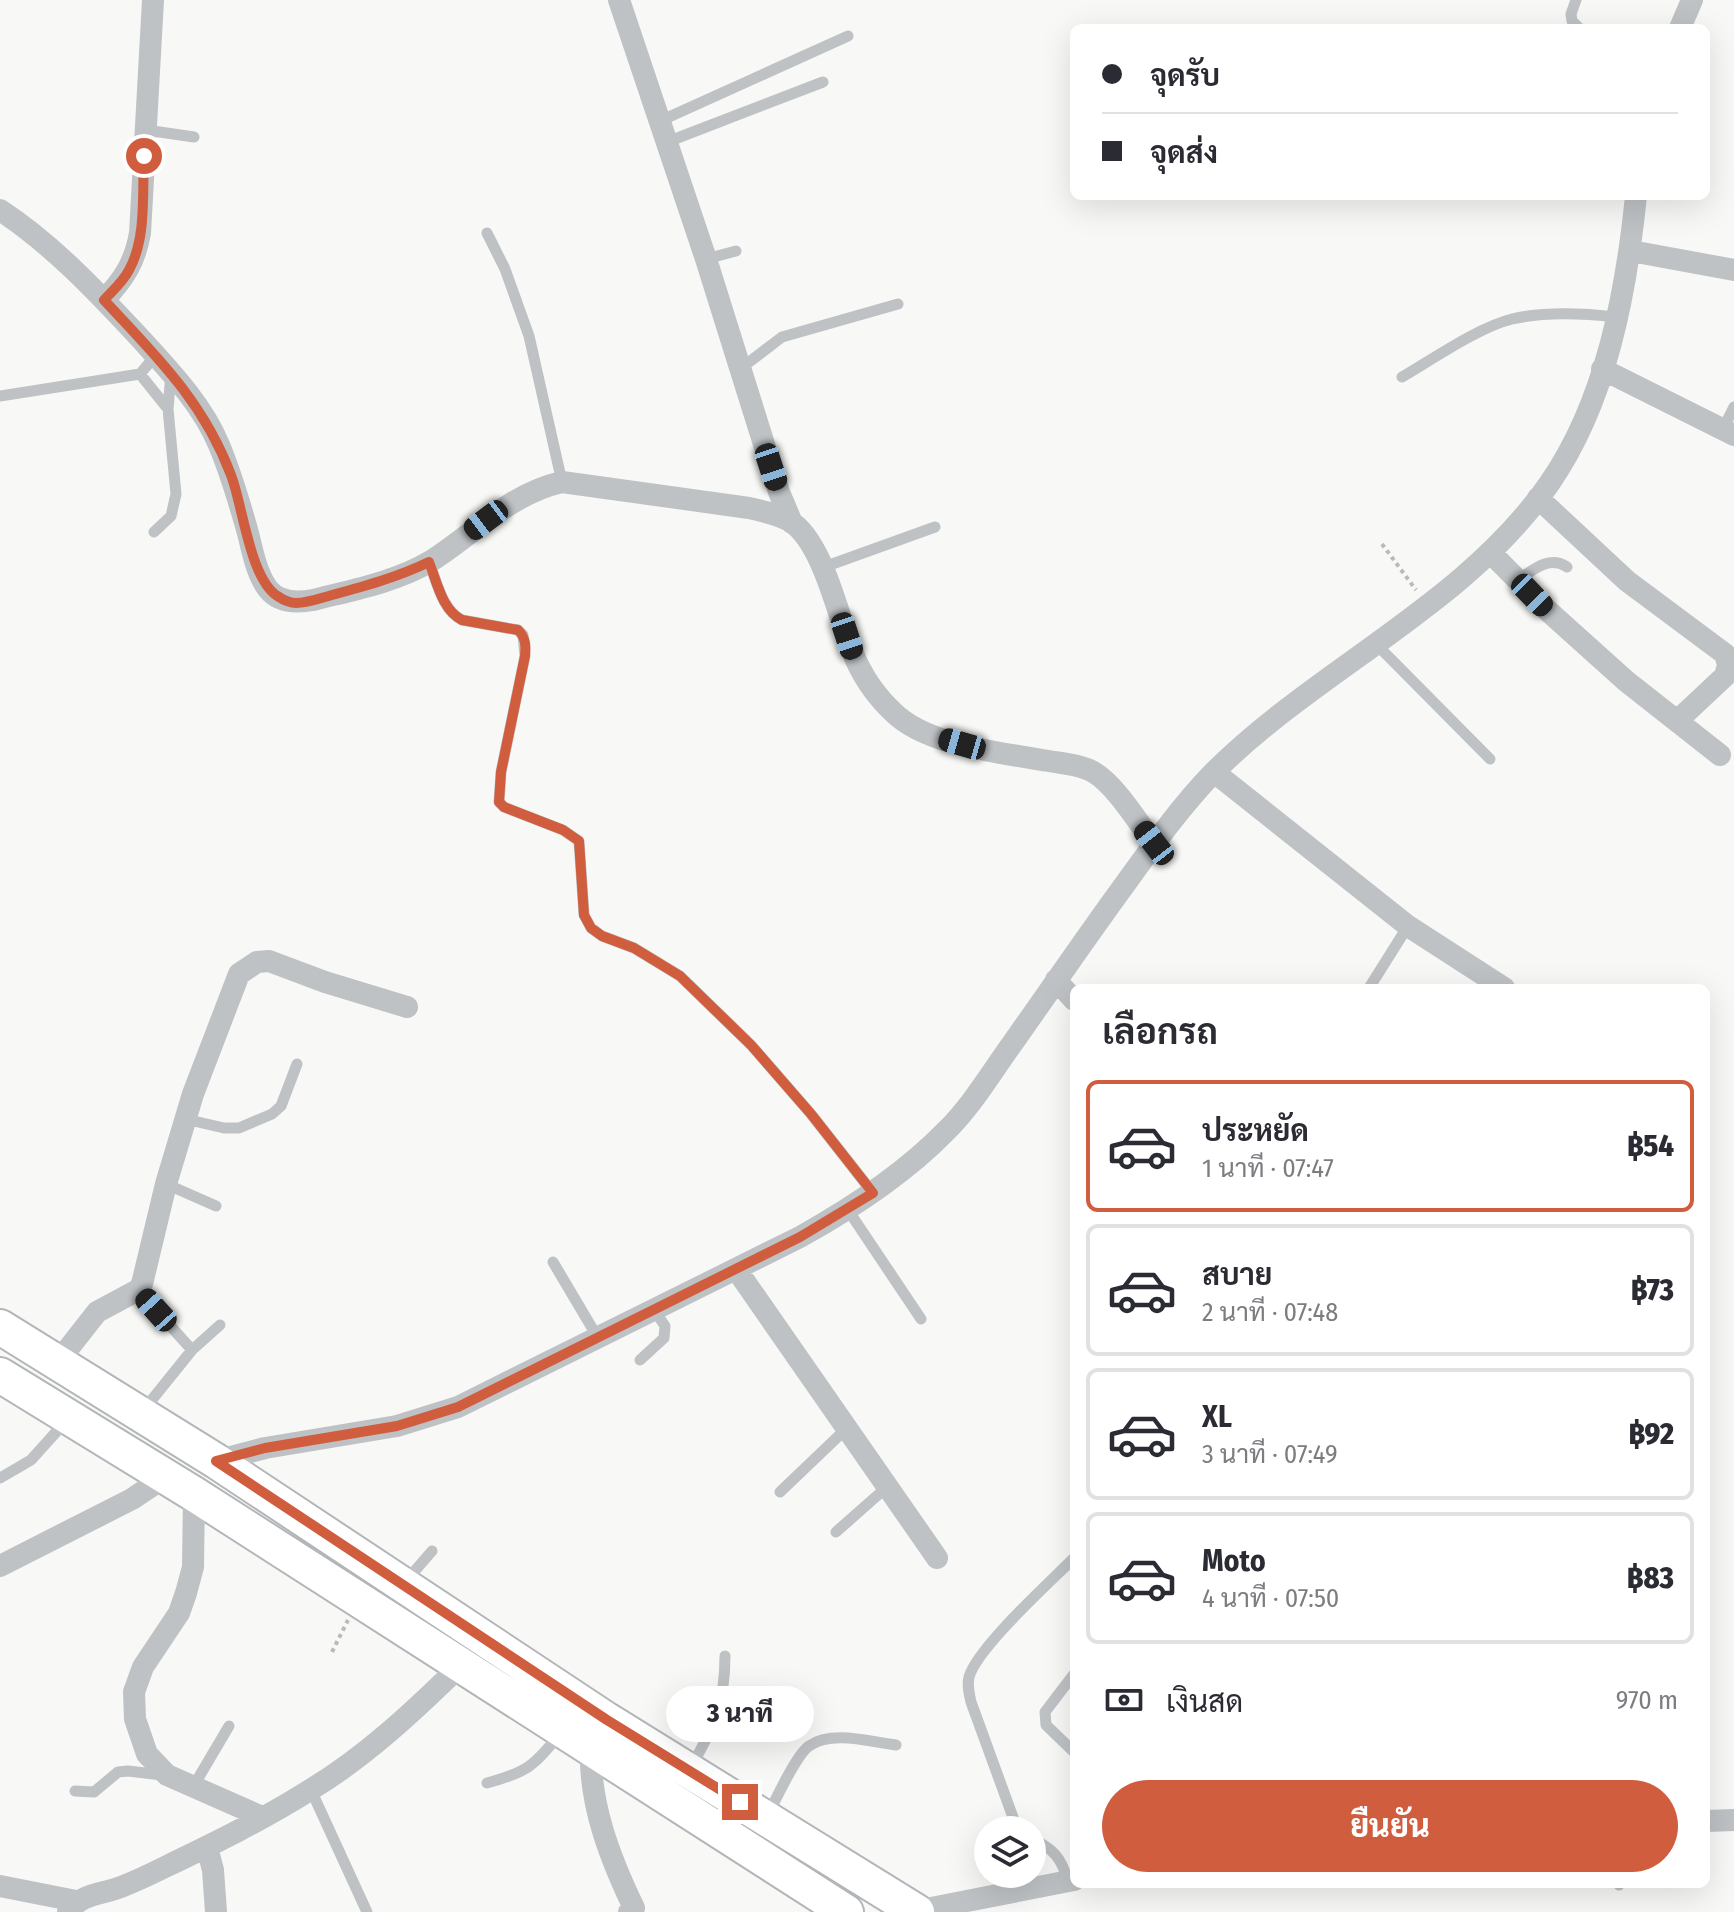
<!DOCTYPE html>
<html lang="th">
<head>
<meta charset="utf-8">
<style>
	:root { --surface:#fff; --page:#f7f7f7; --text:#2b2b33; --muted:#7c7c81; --line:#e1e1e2; --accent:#d05d3e }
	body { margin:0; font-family:"Fira Sans Condensed",Sarabun,sans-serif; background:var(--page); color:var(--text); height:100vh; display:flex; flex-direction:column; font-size:30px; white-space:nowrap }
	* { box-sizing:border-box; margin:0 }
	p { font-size:26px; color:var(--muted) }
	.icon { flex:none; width:44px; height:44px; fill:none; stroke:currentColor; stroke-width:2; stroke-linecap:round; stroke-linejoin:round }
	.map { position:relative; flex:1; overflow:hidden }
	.panel { position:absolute; left:1070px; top:984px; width:640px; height:904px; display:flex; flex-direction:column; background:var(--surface); border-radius:12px; box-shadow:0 8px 32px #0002 }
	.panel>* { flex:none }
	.guide { position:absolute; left:1070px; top:24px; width:640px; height:176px; border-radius:12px; box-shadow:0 8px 32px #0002; display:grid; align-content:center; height:176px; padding:0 32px; background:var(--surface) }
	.controls { position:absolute; left:974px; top:1816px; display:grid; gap:16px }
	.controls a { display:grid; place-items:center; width:72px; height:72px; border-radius:50%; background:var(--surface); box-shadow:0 8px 32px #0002; font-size:40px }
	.end { position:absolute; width:36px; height:36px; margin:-18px; border:10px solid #d05d3e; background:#fff; box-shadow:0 0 0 4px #fff }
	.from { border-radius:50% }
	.bubble { position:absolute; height:56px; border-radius:28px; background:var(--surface); box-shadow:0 8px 32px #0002; font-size:26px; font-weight:800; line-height:56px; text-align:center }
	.car { position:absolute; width:24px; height:48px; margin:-24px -12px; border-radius:10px; box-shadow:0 0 6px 2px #0007; background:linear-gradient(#222 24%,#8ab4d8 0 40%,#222 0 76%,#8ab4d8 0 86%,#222 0) }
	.guide b { display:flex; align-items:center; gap:28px; height:76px; font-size:30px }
	.guide b+b { border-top:2px solid var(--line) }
	.guide i { width:20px; height:20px; background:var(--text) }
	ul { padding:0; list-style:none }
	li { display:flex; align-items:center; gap:24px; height:132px; margin:0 16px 12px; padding:0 16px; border:4px solid var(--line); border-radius:12px }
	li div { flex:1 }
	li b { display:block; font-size:30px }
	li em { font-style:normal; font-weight:800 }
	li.active { border-color:var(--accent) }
	li>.icon { width:72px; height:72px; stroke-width:1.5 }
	h2 { padding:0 32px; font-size:36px; line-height:96px }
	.pay { display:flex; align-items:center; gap:20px; height:88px; padding:0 32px; font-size:30px }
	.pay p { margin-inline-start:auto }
	.button { display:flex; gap:16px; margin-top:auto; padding:16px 32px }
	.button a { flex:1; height:92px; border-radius:48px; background:var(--accent); color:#fff; font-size:32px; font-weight:800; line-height:92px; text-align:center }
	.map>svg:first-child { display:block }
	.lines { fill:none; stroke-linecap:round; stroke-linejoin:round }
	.primary-casing { stroke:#b2b6b9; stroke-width:38 }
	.path { stroke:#b8bbbe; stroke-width:4; stroke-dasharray:4 4; stroke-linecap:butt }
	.service { stroke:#bec2c5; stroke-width:11 }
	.minor { stroke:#bec2c5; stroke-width:22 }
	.primary { stroke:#fff; stroke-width:34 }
	.route { stroke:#d05d3e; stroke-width:10 }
</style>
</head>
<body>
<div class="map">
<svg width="1734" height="1912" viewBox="0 0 1734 1912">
	<rect width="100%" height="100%" fill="#f8f8f6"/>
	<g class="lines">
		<g class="primary-casing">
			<path id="primary" d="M0,1327L216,1461L607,1720L917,1912
				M0,1375L194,1494L846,1912"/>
		</g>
		<path class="path" d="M1382,544L1416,590
			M332,1652L348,1620"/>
		<path class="service" d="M1576,0L1571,14L1572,21L1579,28
			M660,121L848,36
			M146,130L194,137
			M667,142L823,82
			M487,233L505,269L529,336L562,482
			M706,259L736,251
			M740,369L782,337L898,304
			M140,374L168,409
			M1402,377C1433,359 1479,327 1512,319C1546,311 1582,313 1616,317
			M0,396L140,374L156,355
			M1723,429L1734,407
			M154,532L171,516L176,494L168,409L171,373
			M429,562C437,582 442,610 462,620L518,630L523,635L525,656L501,772L499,802L504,807L563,830L579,841L584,915L591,928L602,936L634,948L680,976L751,1045L811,1114L873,1193
			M824,567L935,527
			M1518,580C1533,570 1549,555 1567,567
			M1375,643L1490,759
			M1369,988L1408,926
			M185,1119L224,1128H239L272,1114L281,1106L297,1064
			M166,1184L216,1206
			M848,1210L921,1319
			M553,1262L598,1338
			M138,1290L192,1350L220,1325
			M640,1360L664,1338L665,1326L654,1310
			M142,1412L192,1350
			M0,1478L31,1460L66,1421
			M780,1492L847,1428
			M836,1532L888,1486
			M406,1581L432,1551
			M1074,1674L1045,1712L1046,1725L1074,1752
			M691,1767C714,1727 725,1703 725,1656
			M487,1783C528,1772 533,1766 560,1734
			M193,1787L229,1726
			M311,1790L367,1912
			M75,1791L94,1792L118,1772L128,1771L162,1775
			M767,1817C775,1801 796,1755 809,1746C832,1730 870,1742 896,1745
			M1020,1830L1014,1820L971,1702C969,1693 967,1686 969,1677C977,1648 1050,1582 1074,1558
			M1032,1838C1054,1850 1061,1857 1068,1881
			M1619,1885V1884"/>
		<path class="minor" d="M619,0L706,259L779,492L792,523
			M1680,28L1692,0
			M0,210C52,244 97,292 139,337C169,370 202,404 219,445C230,471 238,498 246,526C252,546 255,572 268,589C279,603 297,603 313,600C352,590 396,582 431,561C475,533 509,494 562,482L749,508C763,511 777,514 790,521C823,542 838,616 852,651C861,674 875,695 893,712C926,745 997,752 1042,760C1059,763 1080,764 1095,773C1117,787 1138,823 1154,843
			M1631,251L1734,270
			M104,300C124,279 135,262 140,233L153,0
			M1602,369L1734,435
			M1538,498L1627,581L1725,654L1728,665L1725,676L1677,721
			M1490,552L1547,610L1626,681L1720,755
			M1214,772L1408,926L1504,988
			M1056,980L1074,1000
			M736,1269L937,1558
			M57,1363L97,1312L138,1290L142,1284L166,1184L193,1094L239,974L257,962L269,961L325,982L407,1007
			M216,1461L265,1448L397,1426L458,1407L800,1237C852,1208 903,1175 945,1132C971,1107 991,1073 1012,1044C1048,993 1083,942 1120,891C1149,851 1179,808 1214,772C1317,669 1465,605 1549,484C1606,402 1626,294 1636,196
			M194,1494L193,1567L186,1593L179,1613L143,1667L134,1692L135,1719L147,1754L167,1775L262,1817
			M0,1566L132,1499L153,1485L161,1473
			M591,1749C589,1804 610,1858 634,1908L629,1912
			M1706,1821L1734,1820
			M207,1847L213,1870L216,1912
			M0,1886L76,1901
			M916,1911L1074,1880
			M68,1912C82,1893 100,1895 121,1887C136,1881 151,1874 165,1867C215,1843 264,1819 310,1790C365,1757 414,1711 460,1666"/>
		<use href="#primary" class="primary"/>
	</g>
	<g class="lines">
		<path class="route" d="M144,156C142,192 147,238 129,270C123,282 113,290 104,300C157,357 203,401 231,475C243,506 250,581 279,597C283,600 291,603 296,603C308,603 321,598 332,595C365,586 398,577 429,562C437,582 442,610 462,620L518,630C526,638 526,646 525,656L501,772L499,802L504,807L563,830L579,841L584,915L591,928L602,936L634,948L680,976L751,1045L811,1114L873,1193L800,1237L458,1407L397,1426L265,1448L216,1461L607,1720L740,1802"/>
	</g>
</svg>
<div class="controls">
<a><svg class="icon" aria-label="layers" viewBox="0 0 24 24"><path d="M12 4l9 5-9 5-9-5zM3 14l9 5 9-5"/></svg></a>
</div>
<i class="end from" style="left:144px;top:156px"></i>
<i class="end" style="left:740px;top:1802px"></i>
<div class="bubble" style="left:666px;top:1686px;width:148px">3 นาที</div>
<i class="car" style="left:771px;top:467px;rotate:162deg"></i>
<i class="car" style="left:486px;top:520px;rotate:233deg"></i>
<i class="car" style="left:1532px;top:595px;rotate:136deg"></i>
<i class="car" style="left:847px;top:636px;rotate:162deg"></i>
<i class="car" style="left:962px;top:744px;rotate:286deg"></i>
<i class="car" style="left:1154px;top:843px;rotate:322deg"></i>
<i class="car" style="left:156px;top:1310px;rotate:318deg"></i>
<div class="guide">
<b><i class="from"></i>จุดรับ</b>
<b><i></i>จุดส่ง</b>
</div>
<section class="panel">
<h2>เลือกรถ</h2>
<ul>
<li class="active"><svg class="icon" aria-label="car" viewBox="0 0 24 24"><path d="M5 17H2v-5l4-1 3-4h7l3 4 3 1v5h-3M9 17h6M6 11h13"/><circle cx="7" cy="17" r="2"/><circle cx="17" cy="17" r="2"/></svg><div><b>ประหยัด</b><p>1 นาที · 07:47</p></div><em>฿54</em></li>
<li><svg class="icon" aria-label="car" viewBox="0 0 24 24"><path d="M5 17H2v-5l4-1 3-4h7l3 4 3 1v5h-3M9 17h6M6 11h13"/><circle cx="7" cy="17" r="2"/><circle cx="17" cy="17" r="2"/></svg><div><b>สบาย</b><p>2 นาที · 07:48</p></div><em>฿73</em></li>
<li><svg class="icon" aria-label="car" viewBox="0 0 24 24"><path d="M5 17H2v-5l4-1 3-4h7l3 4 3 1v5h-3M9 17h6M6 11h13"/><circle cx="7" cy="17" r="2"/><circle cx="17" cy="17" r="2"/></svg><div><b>XL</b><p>3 นาที · 07:49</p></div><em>฿92</em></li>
<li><svg class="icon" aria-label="car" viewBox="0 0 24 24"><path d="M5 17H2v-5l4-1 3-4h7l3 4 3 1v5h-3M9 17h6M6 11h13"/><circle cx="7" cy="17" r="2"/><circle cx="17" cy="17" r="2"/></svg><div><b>Moto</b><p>4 นาที · 07:50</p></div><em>฿83</em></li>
</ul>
<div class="pay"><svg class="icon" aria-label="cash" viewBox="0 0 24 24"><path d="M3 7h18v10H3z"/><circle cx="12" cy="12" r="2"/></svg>เงินสด<p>970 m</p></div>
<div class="button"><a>ยืนยัน</a></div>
</section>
</div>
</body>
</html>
